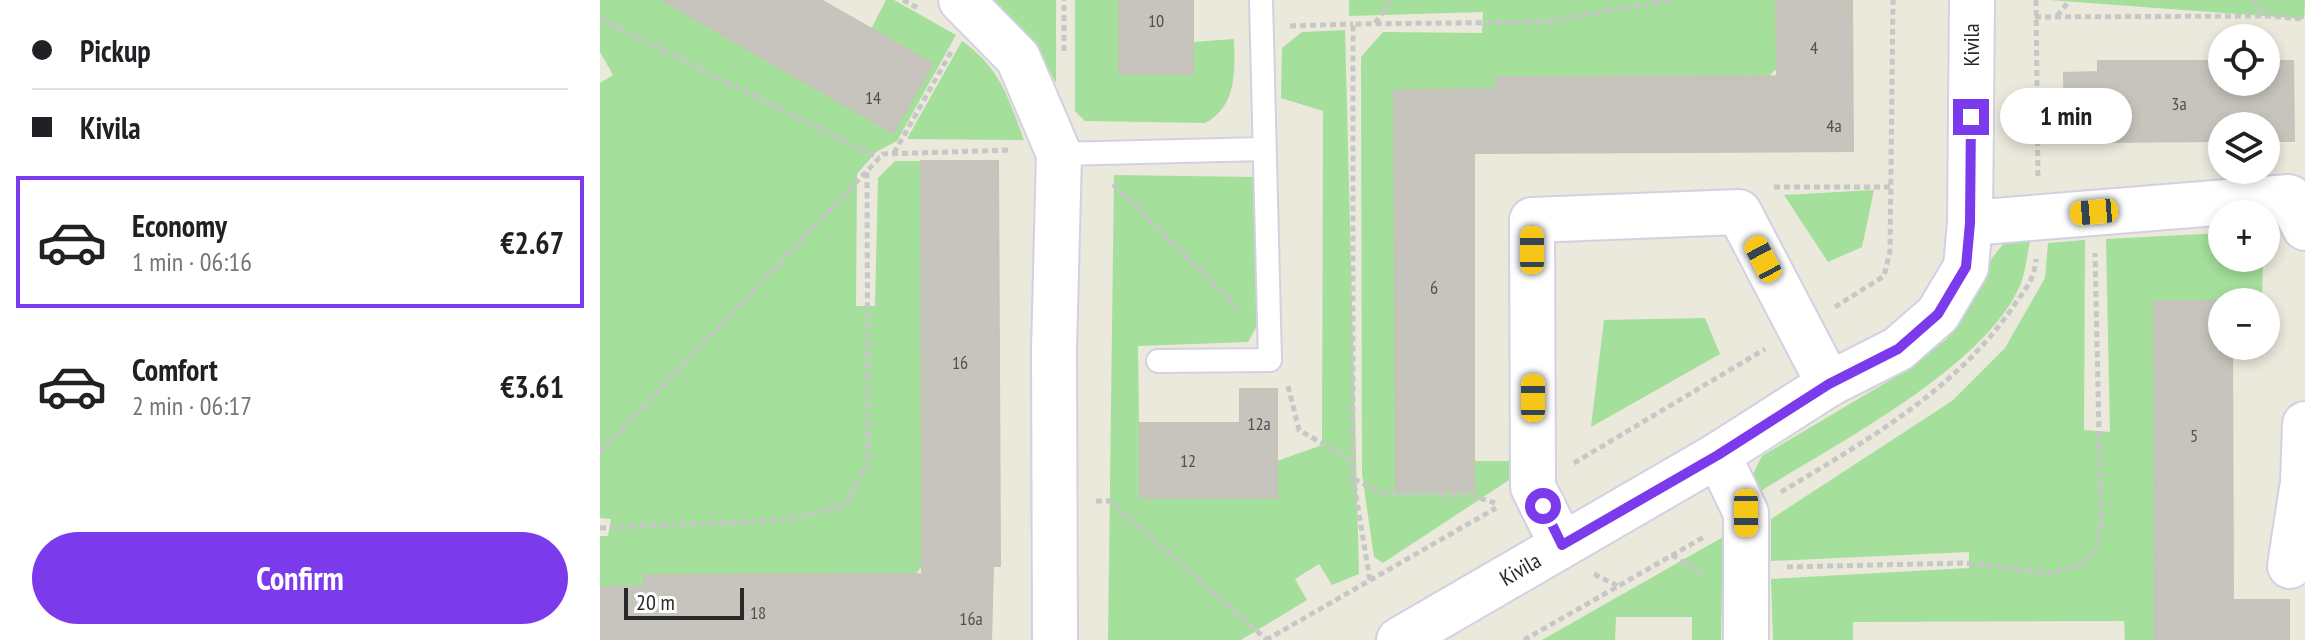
<!DOCTYPE html>
<html lang="en">
<head>
<meta charset="utf-8">
<style>
	:root { --surface:#fff; --page:#f2f2f2; --text:#202124; --muted:#757577; --line:#e0e0e0; --accent:#7c3aed }
	body { margin:0; font-family:"PT Sans Narrow",sans-serif; background:var(--page); color:var(--text); height:100vh; display:flex; flex-direction:column; font-size:30px; white-space:nowrap }
	* { box-sizing:border-box; margin:0 }
	p { font-size:26px; color:var(--muted) }
	.icon { flex:none; width:44px; height:44px; fill:none; stroke:currentColor; stroke-width:2; stroke-linecap:round; stroke-linejoin:round }
	.map { position:relative; flex:1; overflow:hidden }
	.drawer { display:flex; flex-direction:column; background:var(--surface); width:600px }
	.drawer>* { flex:none }
	.hud { display:grid; align-content:center; height:176px; padding:0 32px; background:var(--surface) }
	.controls { position:absolute; left:1608px; top:24px; display:grid; gap:16px }
	.controls a { display:grid; place-items:center; width:72px; height:72px; border-radius:50%; background:var(--surface); box-shadow:0 4px 12px #0003; font-size:40px }
	.scale { position:absolute; left:24px; bottom:20px; width:120px; box-sizing:border-box; padding-left:8px; border:4px solid #292929; border-top:0; font-size:22px; line-height:28px; white-space:nowrap; color:#292929; -webkit-text-stroke:6px #fff; paint-order:stroke }
	.end { position:absolute; width:36px; height:36px; margin:-18px; border:10px solid #7c3aed; background:#fff; box-shadow:0 0 0 4px #fff }
	.from { border-radius:50% }
	.bubble { position:absolute; height:56px; border-radius:28px; background:var(--surface); box-shadow:0 4px 12px #0003; font-size:26px; font-weight:600; line-height:56px; text-align:center }
	.car { position:absolute; width:24px; height:48px; margin:-24px -12px; border-radius:10px; box-shadow:0 0 6px 2px #0007; background:linear-gradient(#f5c518 24%,#345 0 40%,#f5c518 0 76%,#345 0 86%,#f5c518 0) }
	.hud b { display:flex; align-items:center; gap:28px; height:76px; font-size:30px }
	.hud b+b { border-top:2px solid var(--line) }
	.hud i { width:20px; height:20px; background:var(--text) }
	ul { padding:0; list-style:none }
	li { display:flex; align-items:center; gap:24px; height:132px; margin:0 16px 12px; padding:0 16px; border:4px solid transparent; border-radius:0px }
	li div { flex:1 }
	li b { display:block; font-size:30px }
	li em { font-style:normal; font-weight:600 }
	li.on { border-color:var(--accent) }
	li>.icon { width:72px; height:72px; stroke-width:1.5 }
	.cta { display:flex; gap:16px; margin-top:auto; padding:16px 32px }
	.cta a { flex:1; height:92px; border-radius:48px; background:var(--accent); color:#fff; font-size:32px; font-weight:600; line-height:92px; text-align:center }
	main { display:flex; flex:1; min-height:0 }
	.map>svg:first-child { display:block }
	.green { fill:#a4df9b }
	.building { fill:#c6c4bc; stroke:#c6c4b6; stroke-width:2 }
	.lines { fill:none; stroke-linecap:round; stroke-linejoin:round }
	.service-casing { stroke:#d2d1e2; stroke-width:26 }
	.minor-casing { stroke:#d2d1e2; stroke-width:48 }
	.tertiary-casing { stroke:#d2d1e2; stroke-width:48 }
	.path { stroke:#c7c7c7; stroke-width:5; stroke-dasharray:6 4; stroke-linecap:butt }
	.service { stroke:#fff; stroke-width:22 }
	.minor { stroke:#fff; stroke-width:44 }
	.tertiary { stroke:#fff; stroke-width:44 }
	.route { stroke:#7c3aed; stroke-width:10 }
	.labels { text-anchor:middle; stroke-width:7; stroke-linejoin:round; paint-order:stroke }
	.number-label { font-size:18px; fill:#50504e }
	.street-label { font-size:22px; fill:#292929; stroke:#fff }
</style>
</head>
<body>
<main>
<section class="drawer">
<div class="hud">
<b><i class="from"></i>Pickup</b>
<b><i></i>Kivila</b>
</div>
<ul>
<li class="on"><svg class="icon" aria-label="car" viewBox="0 0 24 24"><path d="M5 17H2v-5l4-1 3-4h7l3 4 3 1v5h-3M9 17h6M6 11h13"/><circle cx="7" cy="17" r="2"/><circle cx="17" cy="17" r="2"/></svg><div><b>Economy</b><p>1 min · 06:16</p></div><em>€2.67</em></li>
<li><svg class="icon" aria-label="car" viewBox="0 0 24 24"><path d="M5 17H2v-5l4-1 3-4h7l3 4 3 1v5h-3M9 17h6M6 11h13"/><circle cx="7" cy="17" r="2"/><circle cx="17" cy="17" r="2"/></svg><div><b>Comfort</b><p>2 min · 06:17</p></div><em>€3.61</em></li>
</ul>
<div class="cta"><a>Confirm</a></div>
</section>
<div class="map">
<svg width="1705" height="640" viewBox="0 0 1705 640">
	<rect width="100%" height="100%" fill="#ebe8dc"/>
	<path class="green" d="M0,0H62L293,133L332,64L271,29L286,0H294L356,35L297,141L276,152L257,174L256,306H275L278,178L295,161H321L322,566L316,574L44,575V587H0V536H8L11,519L0,518V83L13,75L0,52Z
		M380,0H456V83L439,52Z
		M475,0H519V74H593V42L634,39C635,71 637,106 605,123L485,121L475,111Z
		M749,0H1176V69L1169,76L897,77L896,89L794,90L796,491H874V461H910L909,480L783,563L774,557L762,474L761,57L783,32L882,33L883,12L749,16Z
		M1449,0H1705L1704,19Z
		M745,30L759,574L732,585L719,564L695,579L707,600L641,640H508L514,175L654,177L661,319L648,342L538,346L540,497L677,498V461L722,445L723,111L681,98L682,48L702,32Z
		M362,41C401,69 408,97 424,140L307,139Z
		M1274,190L1262,247L1228,262L1184,195Z
		M1622,233V258H1663L1662,302L1554,301L1555,640H1525L1524,621L1253,622V640H1173L1171,579L1369,568V552L1171,561V519L1352,401L1405,348L1445,278L1448,243L1485,240L1484,430L1510,432L1506,239Z
		M1430,241C1427,254 1426,270 1421,283C1388,366 1234,445 1159,492L1153,474L1162,456L1297,376L1347,339L1377,295L1392,258L1405,242Z
		M1105,318L1120,354L991,427L1004,320Z
		M1123,537L1121,640H1092V617H1016L1015,640H942Z"/>
	<path class="building" d="M62,0H221L333,64L293,133Z
		M519,0H593V74H519Z
		M1176,0H1252L1253,151L874,153V491H796L794,90L896,89V77L1177,76Z
		M1498,61H1622V82H1666V61H1693L1694,141H1666V126H1622V141L1498,142V131L1465,132L1464,73L1498,72Z
		M321,161H398L400,566H393L391,640H0V587H44V575L322,574Z
		M1554,301H1633L1622,302V346H1632L1633,600H1689V640H1555Z
		M640,389H677V498H540V423H640Z"/>
	<g class="lines">
		<g class="service-casing">
			<path id="service" d="M459,154L663,149
				M558,361L670,360L661,0"/>
		</g>
		<g class="minor-casing">
			<path id="minor" d="M361,0L418,58L459,154L454,350L455,640
				M1370,223L1689,197L1705,228
				M1118,455L1146,513V640
				M962,545L933,487L932,220L1139,212L1229,384
				M1690,566L1703,482L1705,424"/>
		</g>
		<g class="tertiary-casing">
			<path id="tertiary" d="M799,640L1118,455L1229,384L1298,349L1338,314L1366,267L1370,223L1372,0"/>
		</g>
		<path class="path" d="M303,0L320,9
			M1436,0L1438,177
			M1653,0L1666,15
			M1457,16L1470,0
			M1435,17L1667,16L1705,19
			M0,19L279,158
			M775,23L792,0
			M690,26L753,24
			M464,51V0
			M294,153L351,52
			M513,184L636,306
			M1174,187H1293
			M1235,307L1284,276L1290,251L1293,0
			M688,386L699,430L753,461
			M0,452L283,154L411,150
			M974,463L1165,349
			M754,479L781,493L870,495L895,503
			M1181,492C1266,441 1356,390 1413,307C1424,291 1435,279 1436,259
			M496,501H510L667,640
			M0,528L187,520L246,505L268,461L267,170
			M1072,555L1105,576
			M1187,567L1365,563L1448,573L1481,565L1495,551L1501,526L1495,253
			M994,574L1018,586
			M770,580L753,478V24L946,22L1071,0
			M666,640L896,508
			M924,640L1104,537"/>
		<use href="#service" class="service"/>
		<use href="#minor" class="minor"/>
		<use href="#tertiary" class="tertiary"/>
	</g>
	<g class="lines">
		<path class="route" d="M943,506L962,545L1118,455L1229,384L1298,349L1338,314L1366,267L1370,223L1371,117"/>
	</g>
	<g class="labels">
		<g class="number-label">
			<text x="556" y="27">10</text>
			<text x="1214" y="54">4</text>
			<text x="273" y="104">14</text>
			<text x="1579" y="110">3a</text>
			<text x="1234" y="132">4a</text>
			<text x="834" y="294">6</text>
			<text x="360" y="369">16</text>
			<text x="659" y="430">12a</text>
			<text x="1594" y="442">5</text>
			<text x="588" y="467">12</text>
			<text x="158" y="619">18</text>
			<text x="371" y="625">16a</text>
		</g>
		<g class="street-label">
			<text transform="translate(1371 45) rotate(-90)" y="8">Kivila</text>
			<text transform="translate(920 569) rotate(-30)" y="8">Kivila</text>
		</g>
	</g>
</svg>
<div class="controls">
<a><svg class="icon" aria-label="locate" viewBox="0 0 24 24"><circle cx="12" cy="12" r="6"/><path d="M12 2v4M12 18v4M2 12h4M18 12h4"/></svg></a>
<a><svg class="icon" aria-label="layers" viewBox="0 0 24 24"><path d="M12 4l9 5-9 5-9-5zM3 14l9 5 9-5"/></svg></a>
<a>+</a>
<a>−</a>
</div>
<div class="scale">20 m</div>
<i class="end from" style="left:943px;top:506px"></i>
<i class="end" style="left:1371px;top:117px"></i>
<div class="bubble" style="left:1400px;top:88px;width:132px">1 min</div>
<i class="car" style="left:1494px;top:212px;rotate:265deg"></i>
<i class="car" style="left:932px;top:250px;rotate:0deg"></i>
<i class="car" style="left:1163px;top:259px;rotate:332deg"></i>
<i class="car" style="left:933px;top:398px;rotate:0deg"></i>
<i class="car" style="left:1146px;top:513px;rotate:180deg"></i>
</div>
</main>
</body>
</html>
